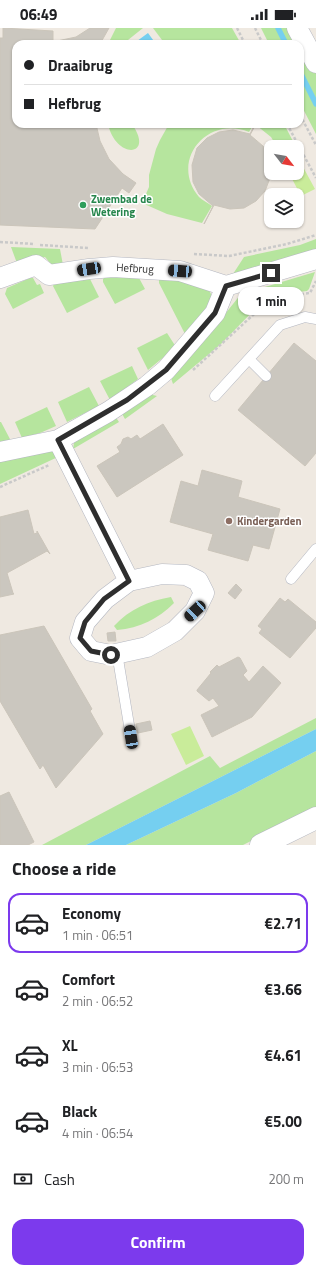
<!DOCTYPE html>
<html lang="en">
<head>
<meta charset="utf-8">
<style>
	:root { --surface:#fff; --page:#f2f2f2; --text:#202124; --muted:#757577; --line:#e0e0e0; --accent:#7c3aed }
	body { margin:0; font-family:"Titillium Web",sans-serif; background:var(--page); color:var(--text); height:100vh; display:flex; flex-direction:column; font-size:15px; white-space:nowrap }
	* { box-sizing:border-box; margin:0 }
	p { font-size:13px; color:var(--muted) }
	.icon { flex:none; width:22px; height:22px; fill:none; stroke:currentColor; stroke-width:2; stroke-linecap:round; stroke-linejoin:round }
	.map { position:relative; height:817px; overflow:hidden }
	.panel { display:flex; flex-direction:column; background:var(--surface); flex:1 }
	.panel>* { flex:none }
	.guide { position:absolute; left:12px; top:12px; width:292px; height:88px; border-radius:12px; box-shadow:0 1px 3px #0004; display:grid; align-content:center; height:88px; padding:0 12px; background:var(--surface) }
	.needle { width:26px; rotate:121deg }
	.tools { position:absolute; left:264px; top:112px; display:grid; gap:8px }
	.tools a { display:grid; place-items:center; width:40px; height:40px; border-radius:8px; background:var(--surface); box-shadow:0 1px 3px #0004; font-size:20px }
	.end { position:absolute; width:18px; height:18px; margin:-9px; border:5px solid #2e2e2e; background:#fff; box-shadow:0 0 0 2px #fff }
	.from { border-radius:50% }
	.bubble { position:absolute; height:28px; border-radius:12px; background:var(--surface); box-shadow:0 1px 3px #0004; font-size:13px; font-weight:700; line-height:28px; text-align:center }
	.car { position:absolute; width:12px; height:24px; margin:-12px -6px; border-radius:5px; box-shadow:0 0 3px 1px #0007; background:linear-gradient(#222 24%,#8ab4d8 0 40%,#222 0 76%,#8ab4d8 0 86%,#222 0) }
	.guide b { display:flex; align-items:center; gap:14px; height:38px; font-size:15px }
	.guide b+b { border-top:1px solid var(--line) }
	.guide i { width:10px; height:10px; background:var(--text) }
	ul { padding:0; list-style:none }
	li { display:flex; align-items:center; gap:12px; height:60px; margin:0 8px 6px; padding:0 4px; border:2px solid transparent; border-radius:12px }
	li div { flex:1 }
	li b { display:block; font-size:15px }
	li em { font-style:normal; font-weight:700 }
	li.on { border-color:var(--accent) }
	li>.icon { width:36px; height:36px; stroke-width:1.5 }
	h2 { padding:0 12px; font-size:18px; line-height:48px }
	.pay { display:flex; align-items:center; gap:10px; height:44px; padding:0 12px; font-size:15px }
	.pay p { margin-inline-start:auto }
	.primary-button { display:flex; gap:8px; margin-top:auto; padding:8px 12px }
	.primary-button a { flex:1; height:46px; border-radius:12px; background:var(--accent); color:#fff; font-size:16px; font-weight:700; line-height:46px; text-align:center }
	.status { display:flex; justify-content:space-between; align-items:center; height:28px; padding:0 20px; background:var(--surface); direction:ltr }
	.status svg { height:11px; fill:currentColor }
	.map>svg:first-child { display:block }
	.green { fill:#b6e59e }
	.pitch { fill:#c9ec9a }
	.water { fill:#75cff0 }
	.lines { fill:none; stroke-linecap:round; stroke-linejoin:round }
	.stream { stroke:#75cff0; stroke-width:5.5 }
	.building { fill:#cbc7bf; stroke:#cbc5ba }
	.service-casing { stroke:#b4b7c1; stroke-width:11 }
	.minor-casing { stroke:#b4b7c1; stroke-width:21 }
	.secondary-casing { stroke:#b4b7c1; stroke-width:23 }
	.path { stroke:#c9c9c9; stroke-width:2.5; stroke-dasharray:3 2; stroke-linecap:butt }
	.service { stroke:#fff; stroke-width:10 }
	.minor { stroke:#fff; stroke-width:20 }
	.secondary { stroke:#fff; stroke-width:22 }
	.route { stroke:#2e2e2e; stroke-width:5 }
	.leisure-dot { fill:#2e9e5b; stroke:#fff; stroke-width:1.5 }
	.education-dot { fill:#8d6e63; stroke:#fff; stroke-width:1.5 }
	.labels { text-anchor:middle; stroke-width:3; stroke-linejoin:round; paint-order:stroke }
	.leisure-label { font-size:11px; font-weight:bold; fill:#27864d; stroke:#fff; text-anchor:start }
	.street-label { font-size:11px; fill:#2e2e2e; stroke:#fff }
	.education-label { font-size:11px; font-weight:bold; fill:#785e54; stroke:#fff; text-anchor:start }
</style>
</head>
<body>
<div class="status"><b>06:49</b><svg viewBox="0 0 49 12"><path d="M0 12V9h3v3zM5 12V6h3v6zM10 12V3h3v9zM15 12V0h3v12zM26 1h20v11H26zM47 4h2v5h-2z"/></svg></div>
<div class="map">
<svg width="316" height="817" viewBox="0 0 316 817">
	<rect width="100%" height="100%" fill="#efe9e1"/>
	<path class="green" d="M116,0H143L123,16H108Z
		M153,0H232L241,16H165Z
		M261,0H292L316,44V106L300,75V16H269Z
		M108,96H132C155,129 116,132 108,96Z
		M169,96H196L198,98L200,96H247L252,99L249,104C207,87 169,133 199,169C202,172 208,175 212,178L202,195L167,186L142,175L149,159V147L156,121L160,112Z
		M257,96H284L296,119H277L271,109L256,97Z
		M316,211V222L233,246L244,229L300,217Z
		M11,219L60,221L63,237L51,236L45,229L18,238Z
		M315,244L309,261L307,263L291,265L273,270L256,280L221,316L173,356L170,347L217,296L241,266Z
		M107,247L139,250L145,261L115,276L103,254V251Z
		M86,249L90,251L99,269L67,285L53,258L54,256Z
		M30,250H33L37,257L40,256L44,265L13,281L5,266L7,260Z
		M159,250L176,251L209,262L212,268L213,273L185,306L159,255Z
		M167,305L176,319L148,342L137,320Z
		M132,338L138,351L110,372L100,353Z
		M89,359L99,378L67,394L58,374Z
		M151,364L153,367L157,368L125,391L121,384Z
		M47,379L56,398L40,405L22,410L15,394Z
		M115,388L119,394L73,421L74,415L76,410Z
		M0,394H1L11,413L0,416Z
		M47,421L56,424L60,428L0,456V432Z
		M171,569L174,575C158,591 140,600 117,602L114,598C130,581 148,573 171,569Z
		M316,690V701L86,817H42L210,728L220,740Z
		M316,723V781L243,817H126L236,765Z"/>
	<path class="pitch" d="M302,137L315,161L301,168L289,145H297V139Z
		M190,698L204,728L186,737L171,706Z"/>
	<path class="water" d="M148,5L156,16H133Z
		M316,701V723L236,765L126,817H86Z"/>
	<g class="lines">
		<path class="stream" d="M278,0L286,16
			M300,44L316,76"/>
	</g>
	<path class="building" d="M3,0L53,3V13H57L76,9L90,0H109L100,16H16V96H96L100,113L109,131L123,146L136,155L129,165L122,160L95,201L0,197V10H3Z
		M255,96H256L250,107L263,118L268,127L271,137L270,150L265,163L256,173L244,180L230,181L214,177L204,196L213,178L199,166L193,154L192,137L197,120L207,110L219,104L233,102L250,106Z
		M294,315L316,333V425L305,438L238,382Z
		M163,396L183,427L117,469L97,438L120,424L117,419L121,416L123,411L128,409L131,411L137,407L140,411Z
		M202,442L242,453L238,469L280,481L269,521L253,517L248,533L208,522L213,506L170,494L181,453L198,458Z
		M28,482L34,506L37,505V503L50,526L47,523L7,545L13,565L14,566L0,569V489Z
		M236,556L242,562L235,571L228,565Z
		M280,570L285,574L288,571L316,594V600L290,630L259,605L262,601L258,598Z
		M44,598L92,681L90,683L103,706L56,760L43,737L40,741L0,673V607Z
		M115,604L116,613H108L107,605Z
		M238,629L240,630L247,643L243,647L249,654L263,638L281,655L252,689L212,709L201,687L219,678L213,670L209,673L197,663V662L211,645L210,644L217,637L219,639Z
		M150,693L152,702L138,705L136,696Z
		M9,764L34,814L28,817H0V768Z"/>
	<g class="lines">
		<g class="service-casing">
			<path id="service" d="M249,331L266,348
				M215,368L280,297L305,289L316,291
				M291,551L316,521
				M117,625L131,709"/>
		</g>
		<g class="minor-casing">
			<path id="minor" d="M297,0L316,35
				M0,250L36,237L49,247L89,241L113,239L180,243L226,258L316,231
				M58,412L129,553L105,571L85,594L80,610L91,623L111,627L147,619L175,603L195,583L204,565L198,553L186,547L162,546L129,553
				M0,424L58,412L108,384L147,358L166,342L215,285L226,258"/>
		</g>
		<g class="secondary-casing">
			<path id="secondary" d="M261,817L316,790"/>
		</g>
		<path class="path" d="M237,0L245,16
			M255,0L263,16
			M300,87L316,117
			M287,96L316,150
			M0,214L35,216
			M40,217L89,220
			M194,226L229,228L287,216L316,207
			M193,342L253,287L272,273L291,267L310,265L316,253
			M0,459L49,437"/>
		<use href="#service" class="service"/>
		<use href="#minor" class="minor"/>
		<use href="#secondary" class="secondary"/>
	</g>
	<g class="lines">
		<path class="route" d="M111,627L91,623L80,610L85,594L104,571L129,553L58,412L127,372L166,342L215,285L226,258L271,245"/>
	</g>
	<circle class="leisure-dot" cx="83" cy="177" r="4"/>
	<circle class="education-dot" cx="229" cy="493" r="4"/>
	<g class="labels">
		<g class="leisure-label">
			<text x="91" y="175">Zwembad de<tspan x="91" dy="13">Wetering</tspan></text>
		</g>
		<g class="street-label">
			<text transform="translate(135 240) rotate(3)" y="4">Hefbrug</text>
		</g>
		<g class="education-label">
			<text x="237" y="497">Kindergarden</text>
		</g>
	</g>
</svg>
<div class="tools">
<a><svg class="needle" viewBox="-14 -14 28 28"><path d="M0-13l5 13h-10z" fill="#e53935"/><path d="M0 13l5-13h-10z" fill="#757577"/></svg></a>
<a><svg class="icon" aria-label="layers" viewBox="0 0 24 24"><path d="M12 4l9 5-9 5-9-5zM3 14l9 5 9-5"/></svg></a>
</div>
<i class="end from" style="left:111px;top:627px"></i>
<i class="end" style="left:271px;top:245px"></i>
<div class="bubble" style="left:238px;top:259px;width:66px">1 min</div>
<i class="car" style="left:89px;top:241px;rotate:261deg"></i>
<i class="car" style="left:180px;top:243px;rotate:274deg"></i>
<i class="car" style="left:195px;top:583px;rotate:227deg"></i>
<i class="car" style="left:131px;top:709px;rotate:351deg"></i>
<div class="guide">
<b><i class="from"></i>Draaibrug</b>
<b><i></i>Hefbrug</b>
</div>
</div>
<section class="panel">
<h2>Choose a ride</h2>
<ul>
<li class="on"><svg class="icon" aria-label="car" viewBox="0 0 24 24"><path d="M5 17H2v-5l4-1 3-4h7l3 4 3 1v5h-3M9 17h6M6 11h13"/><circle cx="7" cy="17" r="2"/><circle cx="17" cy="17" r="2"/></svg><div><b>Economy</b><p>1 min · 06:51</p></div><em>€2.71</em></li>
<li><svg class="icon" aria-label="car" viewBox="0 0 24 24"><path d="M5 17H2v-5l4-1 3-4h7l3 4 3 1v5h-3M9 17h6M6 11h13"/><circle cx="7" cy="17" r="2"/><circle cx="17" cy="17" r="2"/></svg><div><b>Comfort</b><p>2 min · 06:52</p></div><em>€3.66</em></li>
<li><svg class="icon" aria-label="car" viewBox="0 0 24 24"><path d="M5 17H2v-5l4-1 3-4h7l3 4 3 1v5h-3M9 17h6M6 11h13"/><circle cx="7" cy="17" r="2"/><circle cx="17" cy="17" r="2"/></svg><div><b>XL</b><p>3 min · 06:53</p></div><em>€4.61</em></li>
<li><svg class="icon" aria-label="car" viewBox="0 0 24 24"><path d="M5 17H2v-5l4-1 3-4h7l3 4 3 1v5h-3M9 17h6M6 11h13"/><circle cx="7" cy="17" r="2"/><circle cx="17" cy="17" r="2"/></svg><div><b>Black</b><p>4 min · 06:54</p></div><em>€5.00</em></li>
</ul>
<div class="pay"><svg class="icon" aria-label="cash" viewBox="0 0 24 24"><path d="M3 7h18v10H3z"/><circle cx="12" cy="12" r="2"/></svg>Cash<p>200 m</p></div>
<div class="primary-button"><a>Confirm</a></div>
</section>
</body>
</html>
